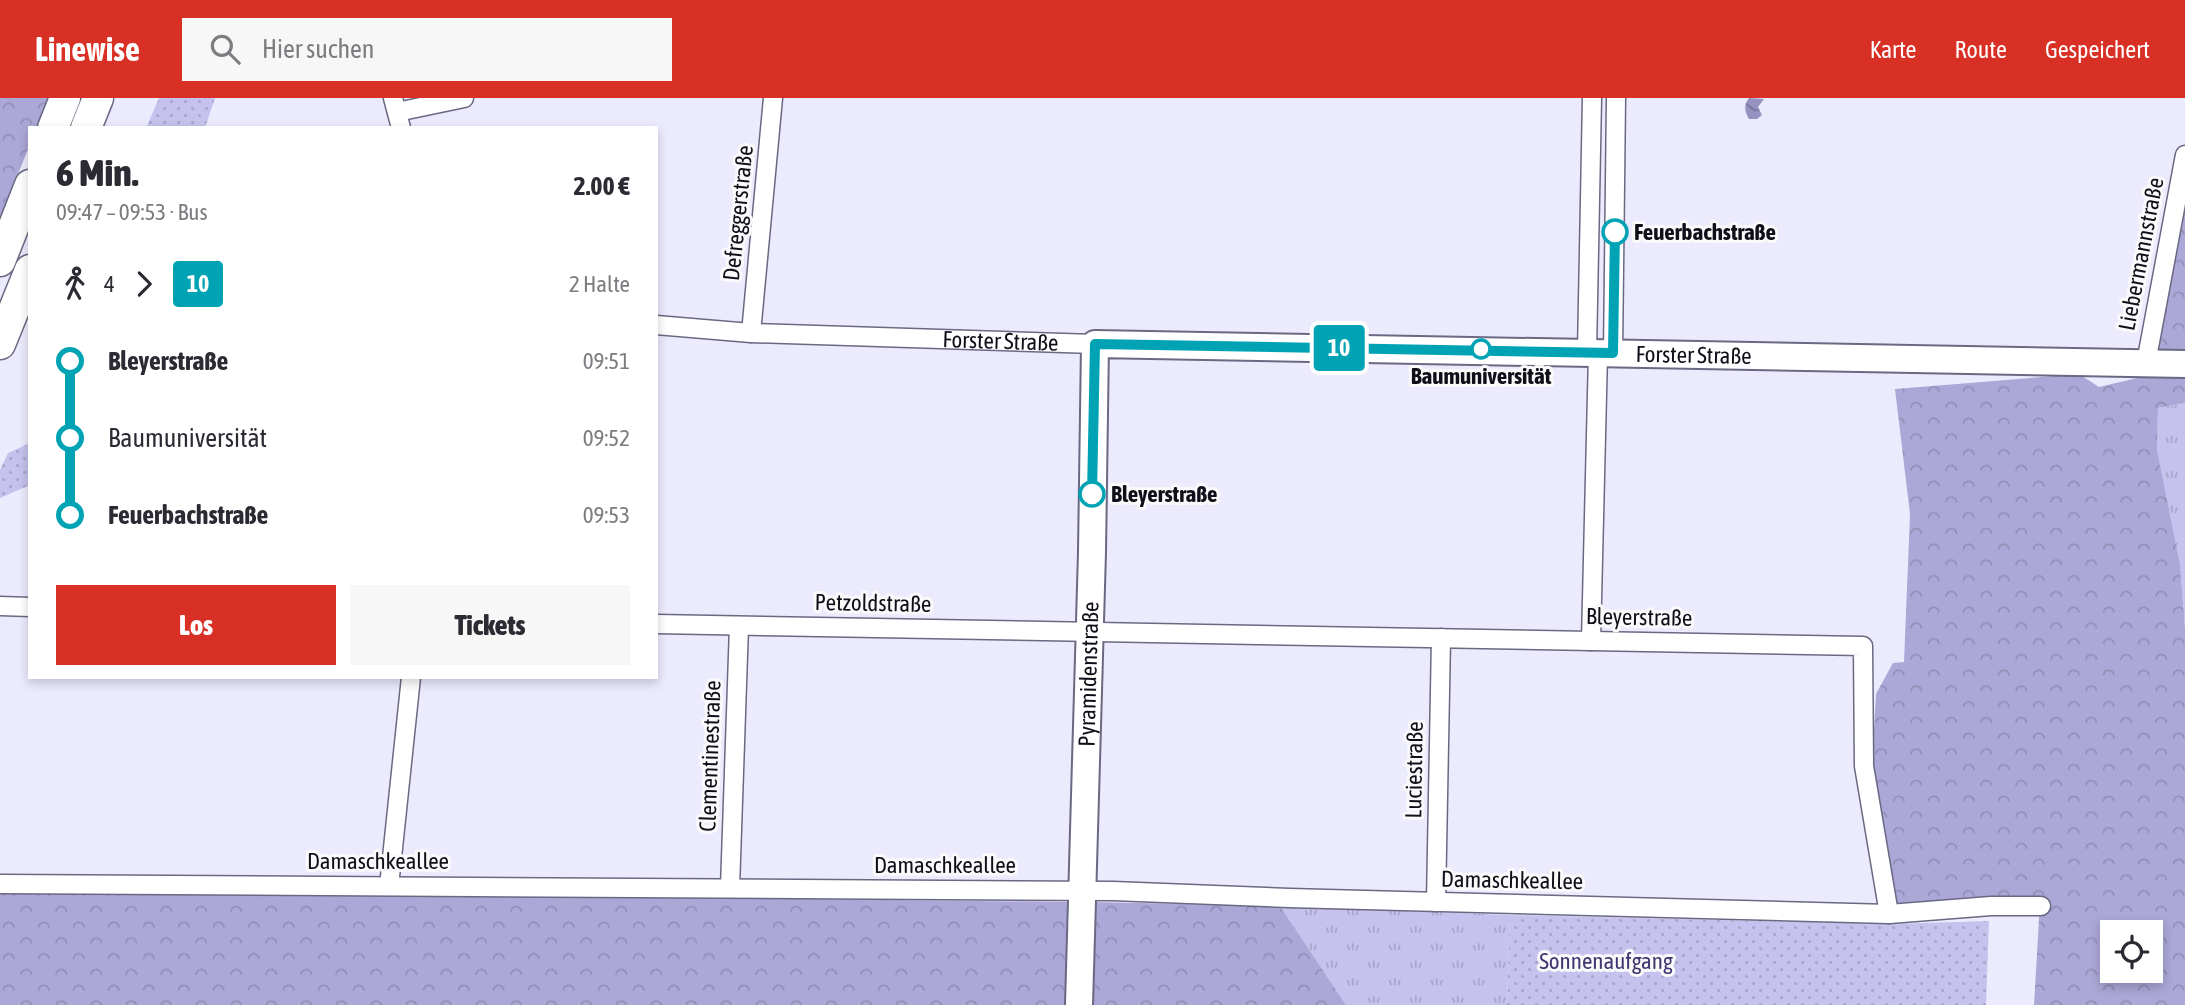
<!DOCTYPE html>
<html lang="de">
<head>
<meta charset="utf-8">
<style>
	:root { --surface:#fff; --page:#f7f7f7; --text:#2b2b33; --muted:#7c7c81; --accent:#d93025 }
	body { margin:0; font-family:"Asap Condensed",sans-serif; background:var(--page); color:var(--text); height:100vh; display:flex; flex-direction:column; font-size:26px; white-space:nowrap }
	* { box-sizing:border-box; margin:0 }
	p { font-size:23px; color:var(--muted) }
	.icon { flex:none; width:38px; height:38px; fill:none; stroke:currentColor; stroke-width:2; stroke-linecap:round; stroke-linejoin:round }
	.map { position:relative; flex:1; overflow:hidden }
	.side { position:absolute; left:28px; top:28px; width:630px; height:553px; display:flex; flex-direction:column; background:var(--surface); border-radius:0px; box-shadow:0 4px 10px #0003 }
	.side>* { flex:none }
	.badge { padding:0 14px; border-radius:5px; font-size:24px; line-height:46px }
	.tools { position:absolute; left:2100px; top:822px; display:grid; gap:14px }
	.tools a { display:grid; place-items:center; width:63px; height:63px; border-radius:0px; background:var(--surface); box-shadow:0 4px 10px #0003; font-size:35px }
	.map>.badge { position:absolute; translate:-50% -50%; box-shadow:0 0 0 4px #fff }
	.legs { display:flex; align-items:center; gap:10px; height:77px; padding:0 28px; font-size:23px }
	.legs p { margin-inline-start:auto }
	.headline { display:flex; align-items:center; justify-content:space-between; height:119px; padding:0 28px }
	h1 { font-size:38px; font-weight:800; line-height:52px }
	.button { display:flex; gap:14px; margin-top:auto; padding:14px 28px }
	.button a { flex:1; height:80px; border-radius:0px; background:var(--accent); color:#fff; font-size:28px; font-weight:800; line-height:80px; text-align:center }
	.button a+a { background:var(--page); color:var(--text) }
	ul { padding:0 28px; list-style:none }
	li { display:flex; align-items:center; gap:24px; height:77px; font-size:26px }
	li i { display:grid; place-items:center; width:10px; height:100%; margin:0 9px; background:currentColor }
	li i::after { content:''; width:18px; height:18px; margin:-9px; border:5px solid; border-radius:50%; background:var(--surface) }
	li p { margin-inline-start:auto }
	li:first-child i { background:linear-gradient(#0000 50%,currentColor 0) }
	li:last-child i { background:linear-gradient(currentColor 50%,#0000 0) }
	header { display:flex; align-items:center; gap:42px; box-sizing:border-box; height:98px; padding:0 35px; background:var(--accent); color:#fff }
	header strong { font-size:33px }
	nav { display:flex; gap:38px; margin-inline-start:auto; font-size:24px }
	.search { width:490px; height:63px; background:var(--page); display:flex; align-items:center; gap:18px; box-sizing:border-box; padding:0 24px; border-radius:0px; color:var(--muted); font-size:26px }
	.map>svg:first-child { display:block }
	.grass { fill:url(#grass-tufts) }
	.forest { fill:url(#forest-crowns); fill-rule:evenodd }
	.park { fill:url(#park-dots) }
	.water { fill:url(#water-waves) }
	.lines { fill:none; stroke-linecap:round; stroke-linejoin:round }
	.street-casing { stroke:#6a6883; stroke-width:21 }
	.secondary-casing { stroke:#6a6883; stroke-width:30 }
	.primary-casing { stroke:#6a6883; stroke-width:33 }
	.street { stroke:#fff; stroke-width:18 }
	.secondary { stroke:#fff; stroke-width:26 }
	.primary { stroke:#fff; stroke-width:30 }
	.line-1-casing { stroke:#fff; stroke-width:16 }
	.line-1 { stroke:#00a3b4; stroke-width:10 }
	.stop-1-dot { fill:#fff; stroke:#00a3b4; stroke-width:3.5 }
	.labels { text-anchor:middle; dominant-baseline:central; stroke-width:6; stroke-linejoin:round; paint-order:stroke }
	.street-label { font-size:23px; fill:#100e19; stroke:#fafafa }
	.stop-label { font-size:23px; font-weight:bold; fill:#100e19; stroke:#fafafa; text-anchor:start }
	.park-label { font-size:23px; fill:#403671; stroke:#fafafa }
</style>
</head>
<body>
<header>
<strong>Linewise</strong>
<div class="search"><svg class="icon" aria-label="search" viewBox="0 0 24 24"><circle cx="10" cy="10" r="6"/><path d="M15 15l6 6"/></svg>Hier suchen</div>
<nav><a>Karte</a><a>Route</a><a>Gespeichert</a></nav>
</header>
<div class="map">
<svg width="2185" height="907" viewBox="0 0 2185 907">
	<defs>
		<pattern id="grass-tufts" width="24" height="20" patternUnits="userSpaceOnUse" patternTransform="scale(1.75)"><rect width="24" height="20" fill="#c5c2ed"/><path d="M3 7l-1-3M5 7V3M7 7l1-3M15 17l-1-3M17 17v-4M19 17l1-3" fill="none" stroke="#a8a6cb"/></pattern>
		<pattern id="forest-crowns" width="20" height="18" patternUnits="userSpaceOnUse" patternTransform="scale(1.75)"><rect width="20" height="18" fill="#aba7d6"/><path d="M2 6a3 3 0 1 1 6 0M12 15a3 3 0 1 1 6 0" fill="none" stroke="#928fb7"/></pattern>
		<pattern id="park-dots" width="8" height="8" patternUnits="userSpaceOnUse" patternTransform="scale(1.75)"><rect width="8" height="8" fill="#c5c2ed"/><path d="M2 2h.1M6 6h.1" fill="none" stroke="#a8a6cb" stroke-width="1.8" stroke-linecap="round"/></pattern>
		<pattern id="water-waves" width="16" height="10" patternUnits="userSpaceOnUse" patternTransform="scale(1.75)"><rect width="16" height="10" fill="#9792c1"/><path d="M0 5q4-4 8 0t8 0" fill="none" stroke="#7a769c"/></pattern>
	</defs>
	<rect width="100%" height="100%" fill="#ecebfe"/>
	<path class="grass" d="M2185,305V530L2180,466L2157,351L2158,310Z
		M1280,808L1510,817L1507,907H1346Z"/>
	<path class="forest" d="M0,0H48L36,30H30V46L0,121Z
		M2185,91V256L2154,257Z
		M2079,276L2099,289L2137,280H2185V305L2158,310L2157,351L2180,466L2185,530V907H2034L2040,804L1894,808L1872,668L1876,596L1893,565L1904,564L1910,416L1895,291ZM2112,835H2151V873H2112Z
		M0,792L1072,804L1070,907H0Z
		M1091,804L1280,808L1346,907H1089Z"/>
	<path class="park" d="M159,0H215L205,30H146Z
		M30,345V387L0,400V372L8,355Z
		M1510,817L1890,826L1989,823L1986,907H1507Z"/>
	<path class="water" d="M1749,0L1764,1L1758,9L1762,17L1757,21H1749C1745,14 1743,7 1749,0Z"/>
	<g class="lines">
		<defs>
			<g id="street">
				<path d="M393,0L401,30"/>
				<path d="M397,14L464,0"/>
				<path id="s1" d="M656,227L751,235L1095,246"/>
				<path d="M751,235L773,0"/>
				<path d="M1587,254L1592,0"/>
				<path d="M1613,255L1616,0"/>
				<path d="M2146,265L2185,57"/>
				<path d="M0,508L30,509"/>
				<path d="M1591,543L1598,255"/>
				<path d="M0,786L1113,793L1289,800L1889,816L1864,668L1863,548L656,526"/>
				<path d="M389,788L411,579"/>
				<path d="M730,790L739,528"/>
				<path d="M1436,804L1441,540"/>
				<path d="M1889,816L1991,808H2041"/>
			</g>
			<g id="secondary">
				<path id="s2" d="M1079,907L1092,454L1095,246L2185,266"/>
			</g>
			<path id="primary" d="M53,30L65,0
				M86,30L98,0
				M0,163L30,87
				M0,246L30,172"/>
		</defs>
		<use href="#street" class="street-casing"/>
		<use href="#secondary" class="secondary-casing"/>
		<use href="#primary" class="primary-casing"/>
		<use href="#street" class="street"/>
		<use href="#secondary" class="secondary"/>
		<use href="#primary" class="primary"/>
	</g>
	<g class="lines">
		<defs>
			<path id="line-1" d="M1092,396L1095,246L1613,255L1615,134"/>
		</defs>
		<use href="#line-1" class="line-1-casing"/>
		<use href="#line-1" class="line-1"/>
	</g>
	<g class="stop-1-dot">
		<circle cx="1615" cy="134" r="12"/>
		<circle cx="1481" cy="251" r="9"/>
		<circle cx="1092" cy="396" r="12"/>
	</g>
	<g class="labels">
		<g class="street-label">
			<text transform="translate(738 115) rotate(-84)">Defreggerstraße</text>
			<text transform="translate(2141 156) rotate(-79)">Liebermannstraße</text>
			<text stroke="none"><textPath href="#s1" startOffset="345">Forster Straße</textPath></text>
			<text stroke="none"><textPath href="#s2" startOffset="1260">Forster Straße</textPath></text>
			<text transform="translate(873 505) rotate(1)">Petzoldstraße</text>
			<text transform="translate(1639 519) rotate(1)">Bleyerstraße</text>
			<text stroke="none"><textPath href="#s2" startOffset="331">Pyramidenstraße</textPath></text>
			<text transform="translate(710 658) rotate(-88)">Clementinestraße</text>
			<text transform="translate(1414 672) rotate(-89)">Luciestraße</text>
			<text x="378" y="763">Damaschkeallee</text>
			<text x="945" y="767">Damaschkeallee</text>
			<text transform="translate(1512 782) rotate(1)">Damaschkeallee</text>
		</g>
		<g class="stop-label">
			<text x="1634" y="134">Feuerbachstraße</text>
			<text x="1481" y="278" text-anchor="middle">Baumuniversität</text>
			<text x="1111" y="396">Bleyerstraße</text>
		</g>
		<g class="park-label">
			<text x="1606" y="863">Sonnenaufgang</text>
		</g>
	</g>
</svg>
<div class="tools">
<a><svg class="icon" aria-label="locate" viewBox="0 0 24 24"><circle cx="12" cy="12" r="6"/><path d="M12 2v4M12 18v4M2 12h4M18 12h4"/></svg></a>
</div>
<b class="badge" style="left:1339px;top:250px;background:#00a3b4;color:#fff">10</b>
<section class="side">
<div class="headline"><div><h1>6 Min.</h1><p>09:47 – 09:53 · Bus</p></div><b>2.00 €</b></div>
<div class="legs"><svg class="icon" aria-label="walk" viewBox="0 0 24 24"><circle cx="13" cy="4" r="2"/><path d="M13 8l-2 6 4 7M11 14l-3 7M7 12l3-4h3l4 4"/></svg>4<svg class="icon" aria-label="forward" viewBox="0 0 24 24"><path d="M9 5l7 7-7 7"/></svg><b class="badge" style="background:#00a3b4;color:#fff">10</b><p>2 Halte</p></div>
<ul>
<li><i style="color:#00a3b4"></i><b>Bleyerstraße</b><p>09:51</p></li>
<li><i style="color:#00a3b4"></i><span>Baumuniversität</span><p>09:52</p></li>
<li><i style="color:#00a3b4"></i><b>Feuerbachstraße</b><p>09:53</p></li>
</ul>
<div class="button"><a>Los</a><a>Tickets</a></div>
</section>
</div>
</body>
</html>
